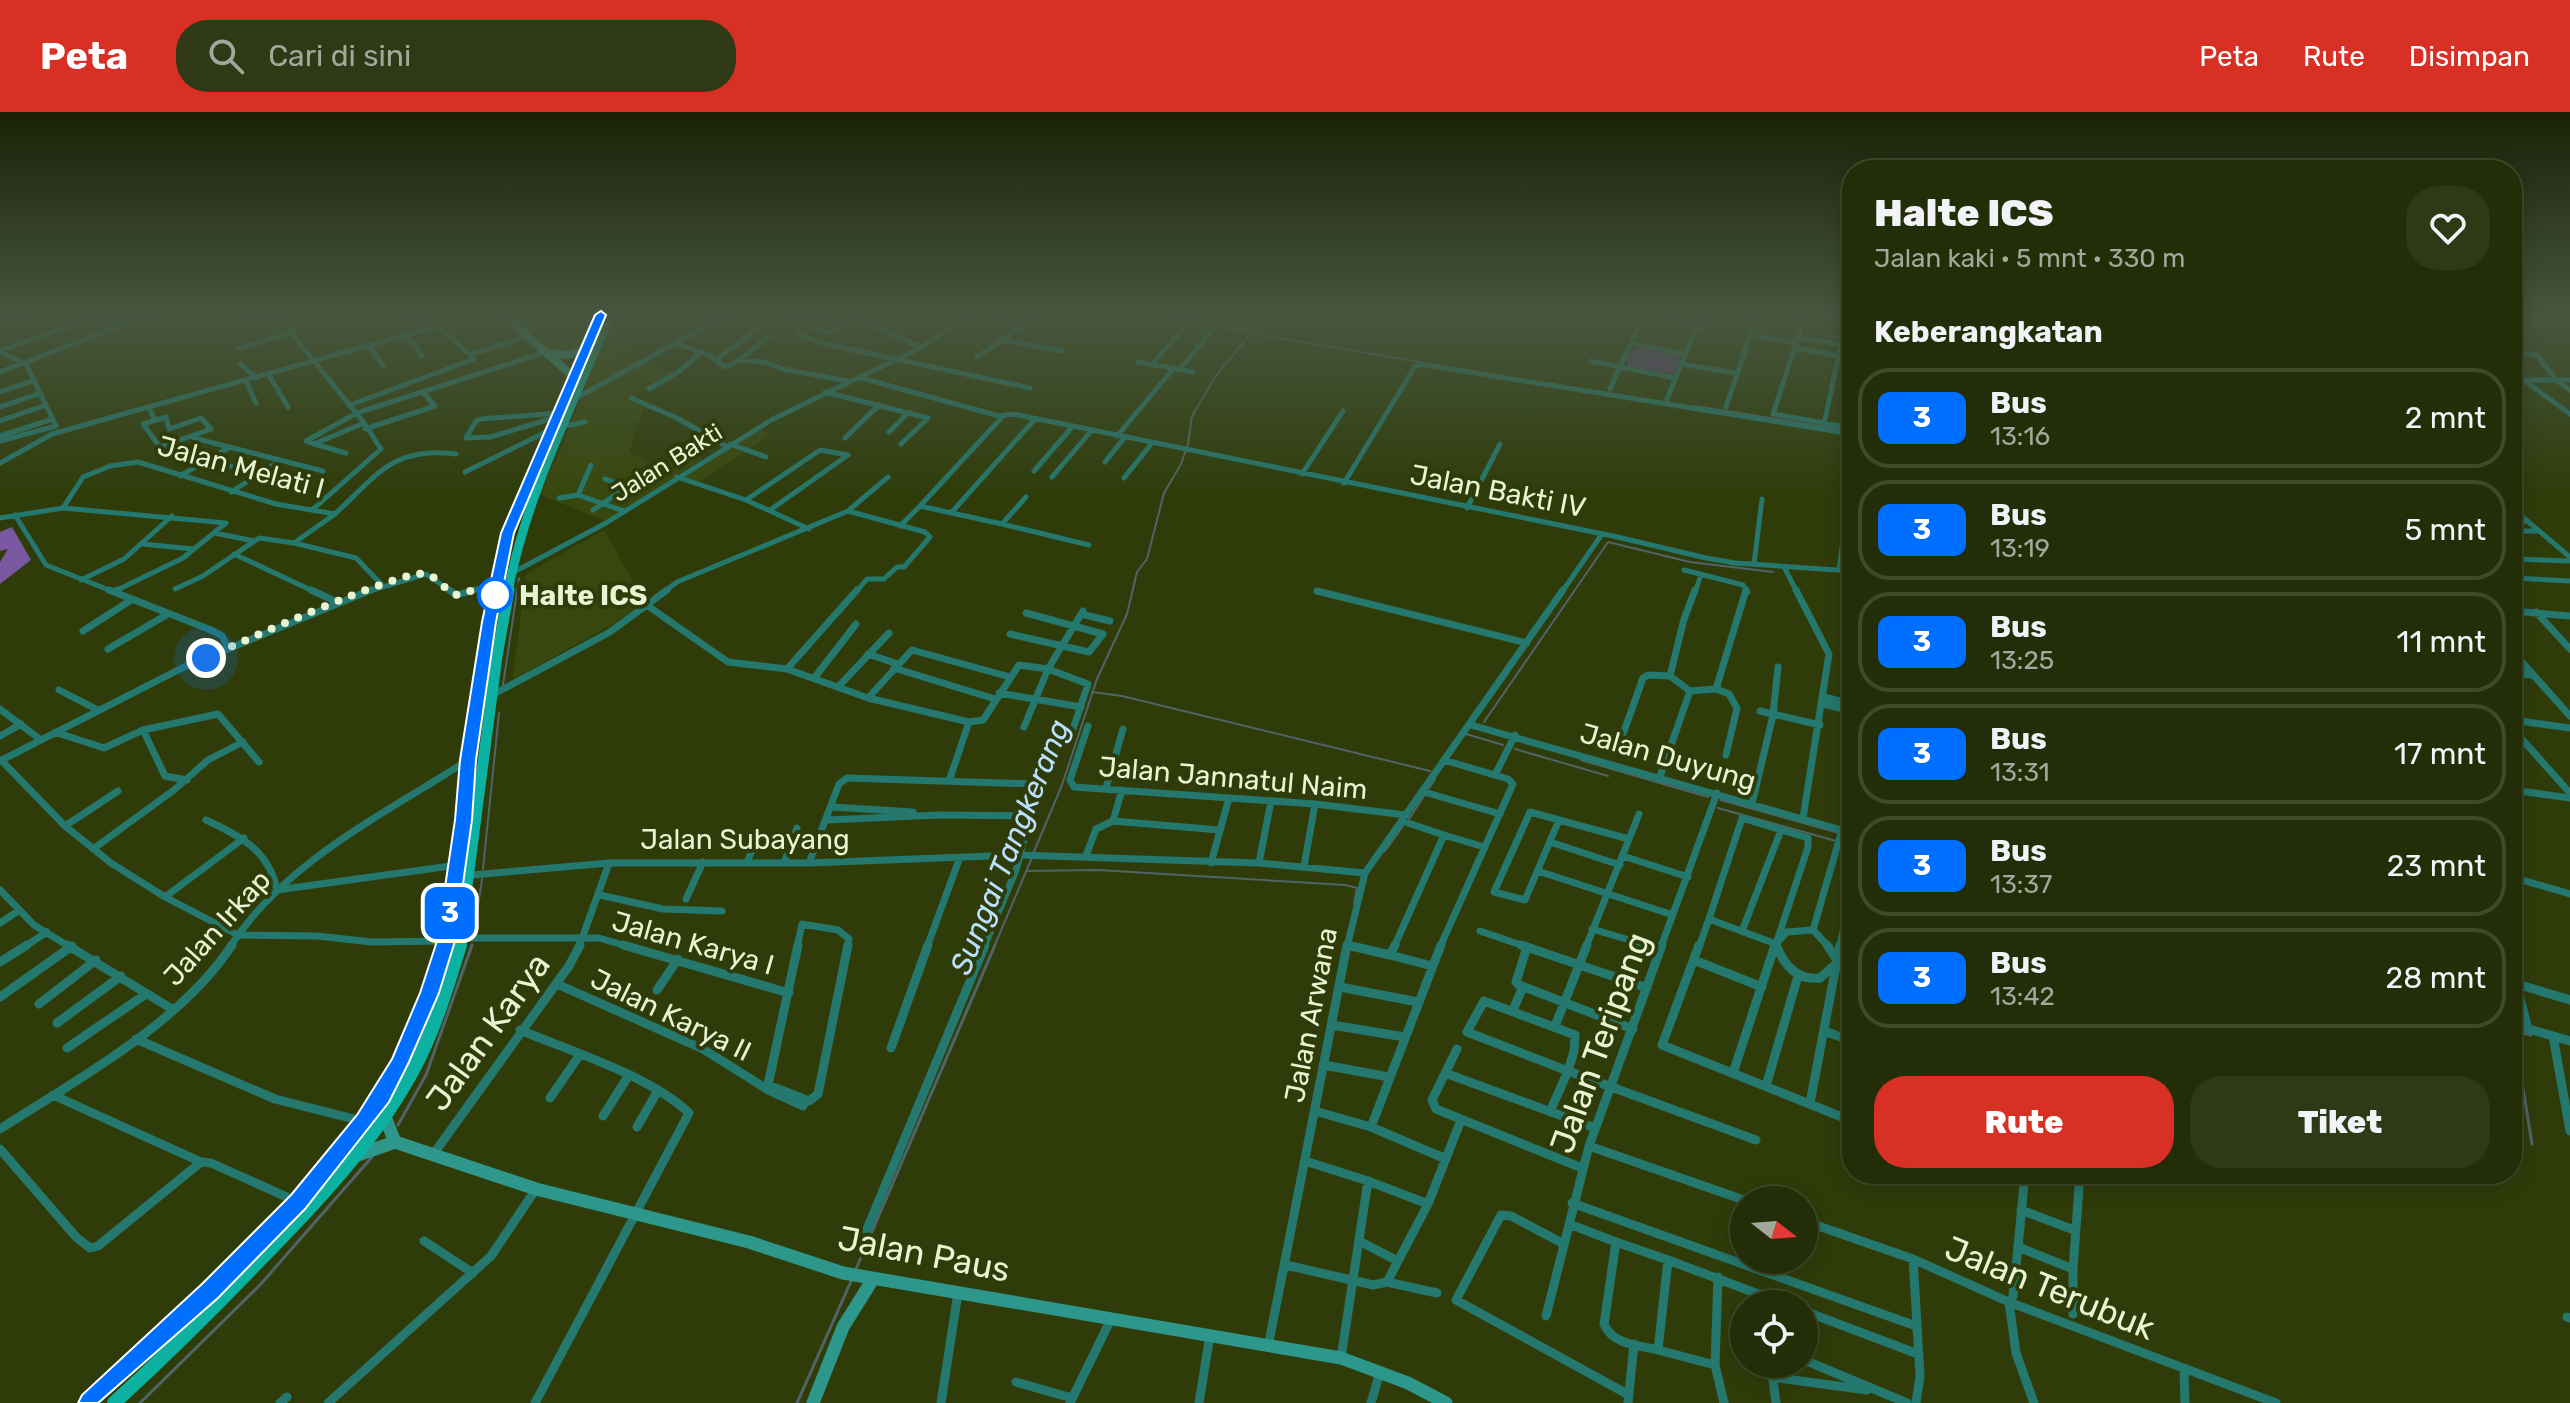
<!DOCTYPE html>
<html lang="id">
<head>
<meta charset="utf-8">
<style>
	:root { --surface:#232d08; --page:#2f3916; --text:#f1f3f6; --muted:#a3a89c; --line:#404929; --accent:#d93025 }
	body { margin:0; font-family:Rubik,sans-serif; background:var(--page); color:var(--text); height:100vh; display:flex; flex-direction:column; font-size:30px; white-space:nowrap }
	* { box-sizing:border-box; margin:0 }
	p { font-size:26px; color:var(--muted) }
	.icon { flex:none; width:44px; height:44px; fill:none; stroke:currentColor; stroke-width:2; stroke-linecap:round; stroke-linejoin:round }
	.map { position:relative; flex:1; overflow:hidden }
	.panel { position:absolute; left:1842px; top:48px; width:680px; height:1024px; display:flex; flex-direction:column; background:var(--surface); border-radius:32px; box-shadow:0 4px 20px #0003,0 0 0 2px var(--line) }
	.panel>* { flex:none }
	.badge { padding:0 16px; border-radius:12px; font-size:28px; line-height:52px }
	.needle { width:52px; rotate:107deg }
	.buttons { position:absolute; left:1730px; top:1074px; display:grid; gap:16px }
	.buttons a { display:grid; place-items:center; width:88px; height:88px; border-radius:50%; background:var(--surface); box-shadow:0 4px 20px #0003,0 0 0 2px var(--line); font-size:40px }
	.you { position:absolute; width:40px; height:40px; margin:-20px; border:6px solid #fff; border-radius:50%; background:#1a73e8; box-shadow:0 0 0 12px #1a73e833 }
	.map>.badge { position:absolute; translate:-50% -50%; box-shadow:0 0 0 4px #fff }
	h2 { padding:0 32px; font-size:30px; line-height:72px }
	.round { display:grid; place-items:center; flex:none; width:84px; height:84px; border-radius:32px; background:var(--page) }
	.summary { display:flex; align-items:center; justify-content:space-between; height:136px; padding:0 32px }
	h1 { font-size:38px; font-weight:800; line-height:60px }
	.action { display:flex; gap:16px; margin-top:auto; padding:16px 32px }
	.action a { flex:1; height:92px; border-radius:32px; background:var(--accent); color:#fff; font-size:32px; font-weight:800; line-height:92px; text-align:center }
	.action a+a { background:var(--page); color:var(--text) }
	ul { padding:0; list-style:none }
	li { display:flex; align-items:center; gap:24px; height:100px; margin:0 16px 12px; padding:0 16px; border:4px solid var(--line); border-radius:32px }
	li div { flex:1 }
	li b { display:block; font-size:30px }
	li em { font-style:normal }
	li .badge { min-width:88px; font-weight:700; text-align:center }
	header { display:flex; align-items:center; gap:48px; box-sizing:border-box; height:112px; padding:0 40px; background:var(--accent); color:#fff }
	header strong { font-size:38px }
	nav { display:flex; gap:44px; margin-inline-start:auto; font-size:28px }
	.search { width:560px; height:72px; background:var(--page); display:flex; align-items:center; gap:20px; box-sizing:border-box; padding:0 28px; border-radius:32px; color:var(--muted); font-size:30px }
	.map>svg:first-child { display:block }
	.built { fill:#38470d }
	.green { fill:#624087 }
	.forest { fill:#7958a1 }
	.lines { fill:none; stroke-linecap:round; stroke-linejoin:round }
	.stream-far1 { stroke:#506468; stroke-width:2 }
	.stream { stroke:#506468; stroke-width:3 }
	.street-far2 { stroke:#25786e; stroke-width:5 }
	.street-far1 { stroke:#25786e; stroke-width:7 }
	.street { stroke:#25786e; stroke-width:9 }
	.secondary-far1 { stroke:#2d978b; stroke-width:8 }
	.secondary { stroke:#2d978b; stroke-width:13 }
	.primary-far2 { stroke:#0db1a2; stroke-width:9 }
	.primary-far1 { stroke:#0db1a2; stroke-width:11 }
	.primary { stroke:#0db1a2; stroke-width:14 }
	.line { fill:#006eff; stroke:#fff; stroke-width:2 }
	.walk { stroke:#e8f4d2; stroke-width:8; stroke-dasharray:0 14.4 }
	.stop-dot { fill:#fff; stroke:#006eff; stroke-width:4 }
	.labels { text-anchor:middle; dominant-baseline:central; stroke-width:8; stroke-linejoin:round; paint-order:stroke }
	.far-street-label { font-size:24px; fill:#e8f4d2; stroke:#2f3c0a }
	.street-label { font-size:28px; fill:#e8f4d2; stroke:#2f3c0a }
	.stop-label { font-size:28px; font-weight:bold; fill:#e8f4d2; stroke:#2f3c0a; text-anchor:start }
	.water-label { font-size:30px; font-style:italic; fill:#badfff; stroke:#2f3c0a }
	.near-street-label { font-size:34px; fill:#e8f4d2; stroke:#2f3c0a }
</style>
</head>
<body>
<header>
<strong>Peta</strong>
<div class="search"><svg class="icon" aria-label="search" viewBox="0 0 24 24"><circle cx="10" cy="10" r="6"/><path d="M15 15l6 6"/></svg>Cari di sini</div>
<nav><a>Peta</a><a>Rute</a><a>Disimpan</a></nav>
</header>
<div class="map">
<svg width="2570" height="1291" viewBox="0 0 2570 1291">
	<rect width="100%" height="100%" fill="#2f3c0a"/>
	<path class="built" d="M514,203H595L582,236L576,242H550Z
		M613,203H701L617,244L637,255L648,250L674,261L630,287L644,293L629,340L649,350L636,359L646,364L686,339L704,346L606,409L538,382L561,338Z
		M757,318L772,322L695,372L683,364Z
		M604,418L645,489L613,512L513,567L526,462Z"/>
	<path class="green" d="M1636,234L1681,243L1674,262L1628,255L1627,245Z"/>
	<path class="forest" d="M12,415L31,448L0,472V450L8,437L0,439V420Z"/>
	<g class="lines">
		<path class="stream-far1" d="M1161,203L1249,220
			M1249,221L1420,250
			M1825,224L1852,228
			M1695,294L1852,319
			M2512,412L2525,411
			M503,573L519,466
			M1092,580L1122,584L1430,659
			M1484,610L1608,430L1690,450L1773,460
			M1466,622L1503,633
			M1515,637L1608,664
			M1581,648L1708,685
			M1429,676L1435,667
			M1721,688L1839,721
			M1718,696L1836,729
			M1409,707L1424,684
			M1845,723L1852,725
			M1842,731L1852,734
			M1385,739L1403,714
			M1033,742L1062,673L1097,567L1127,502L1137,460L1147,447L1164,381L1181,352L1188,332L1192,304L1215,265L1266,203
			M483,757L499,601
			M1026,759L1098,758L1345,773L1357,776L1354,792
			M474,821L482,767
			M471,835L472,832
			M994,835L1031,748"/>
		<path class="stream" d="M2512,919L2531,923
			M2512,930L2517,938L2532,1032
			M398,1013L426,963L472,833
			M856,1157L995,833
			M140,1291L260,1173L372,1045
			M797,1291L852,1167"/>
		<path class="street-far2" d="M108,203L127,210
			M238,203H263
			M277,203L364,311L381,337L312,398
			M403,203L438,214
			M811,203L814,216L827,221L861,203
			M988,203L1021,215
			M1671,203L1674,209L1704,215L1711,203
			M1805,203L1773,302L1852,316
			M858,207L922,235
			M793,208L804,203
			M92,210L110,217
			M812,212L830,203
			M0,214L20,203
			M797,222L826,232L1030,276
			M1750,223L1797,231
			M407,224L422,244
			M1799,226L1852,234
			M1002,228L1062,239
			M1631,231L1685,242
			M677,232L709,243L725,255L740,248L765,250L783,257L847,269
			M370,235L383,254
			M1796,236L1838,244
			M238,237L292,220
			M0,239L99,203
			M2512,239L2537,243L2556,268L2570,278
			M0,240L26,252L56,314L0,329
			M977,245L1039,203
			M716,248L761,214
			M740,248L768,225
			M1591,249L1675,266
			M1138,250L1193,260
			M240,252L257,266
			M1681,252L1735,261
			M1152,253L1187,212
			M1179,258L1213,217
			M0,260L148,203
			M269,263L288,295
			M858,265L999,304L1013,302L1073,314L1613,424L1706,446L1735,451L1852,459
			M2512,268H2570
			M246,269L256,291
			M2525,269L2570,302
			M649,277L681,258L699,242
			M1610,277L1641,209
			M0,280L35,268
			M825,280L928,306L901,332
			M576,286L727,203
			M631,286L677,306L726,334
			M1667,287L1696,216
			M350,293L474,247L472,245
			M0,295L41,281
			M1726,295L1757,203
			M149,296L155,308
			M166,305L169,317L201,306L211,317L160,335L143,312Z
			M557,305L490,325L466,326L476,309L481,307L559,301
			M0,309L46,293
			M364,311L314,332L306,329L357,301L546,240
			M1824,312L1841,232
			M564,314L585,310
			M365,317L435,294L423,280
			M889,320L909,300
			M0,324L53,307
			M1117,324L1173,257
			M194,326L323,359
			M845,326L879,293
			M314,332L346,341
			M730,332L766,345
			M171,338L305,374
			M1105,350L1125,325
			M0,351L52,322L438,214L470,243L527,224
			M591,353L578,383L624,399
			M1034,359L1073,314
			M465,360L552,317
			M1302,362L1343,299
			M180,364L230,335
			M677,365L746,388L809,417
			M1052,365L1092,318
			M1124,366L1152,331
			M605,367L628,375
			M1344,371L1414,256L1420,252L1852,322
			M231,380L279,349
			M559,386L578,383
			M746,388L820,338L848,343L770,398
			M920,394L1003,304
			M1467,396L1500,332
			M2512,396L2570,445
			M593,398L639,367
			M848,399L925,420L930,425L904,455H897L884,467H867L856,480
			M951,401L1035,307
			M335,402C377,363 393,334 456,342
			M15,403L46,453L114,480
			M0,406L63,396
			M1002,412L1089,433
			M900,414L920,394L1002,412L1026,385
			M2512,419H2539
			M215,421L254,429
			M142,432L194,437
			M234,442L315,480
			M2512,447L2570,449
			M1754,452L1762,387
			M1784,455L1797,480
			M1684,458L1743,473L1748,480
			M1839,458L1852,362
			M512,461L606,411L773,307L922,235L968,203
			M2512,466L2570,469
			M81,468L124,447L172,404
			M175,477L203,464L259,426L294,431
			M1317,479L1320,480
			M113,480L183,446L226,411L63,396L83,365L110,354L138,350L276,392L335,402L294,431L356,446L382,473
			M366,480L426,462L452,480
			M468,480L497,471
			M664,480L677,470L848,399L888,365
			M1562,480L1602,422
			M1695,480L1701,463"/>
		<path class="street-far1" d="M109,478L211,518L222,524L228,536
			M311,478L337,490
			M449,478L457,483L474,478
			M1796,478L1829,542L1803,706
			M1317,479L1527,531
			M113,480L118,478
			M2512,488L2518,499
			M648,494L728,550L787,557L868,586L969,610L983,608L1019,553L1048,557L1088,572L1073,617
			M2512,499L2570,504
			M2536,500L2570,537
			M1081,502L1110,509
			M83,519L131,488
			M1010,522L1089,540L1103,522L1026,501
			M108,537L168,502
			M2512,539L2570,604
			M868,542L898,552
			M894,556L995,587
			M787,557L857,478
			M2512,562L2533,563
			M815,565L856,512
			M839,574L889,521
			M1716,577L1729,582L1737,596L1726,643
			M59,578L98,598
			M1690,579L1670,564L1684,507L1695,478
			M999,581L1081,595
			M492,583L610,520L667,478
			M1824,585L1852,592
			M868,586L912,538L1010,565
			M1823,592L1852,599
			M0,597L41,628
			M1760,599L1820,613
			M2512,608L2570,616
			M1471,613L1852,721
			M1088,614L1070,668L1074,675L1315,692L1406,703
			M1024,615L1048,557L1083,499
			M2512,616L2570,681
			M143,618L165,664L187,668
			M55,620L104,636L143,618L218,602L259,650
			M1623,622L1643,566L1648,563L1670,564
			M0,624L21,612
			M1,648L65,714L111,751L165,785L238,823L317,824L372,830L446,829
			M0,649L184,555L371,478
			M1495,663L1515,623
			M1660,665L1690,579L1716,577L1746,478
			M949,669L969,610
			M1106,676L1123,617
			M2512,678L2570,686
			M1424,680L1500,702
			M1752,692L1773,603L1778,555
			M832,695L913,700
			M1742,706L1808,726V735L1776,832L1709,807Z
			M206,708C240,724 269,738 277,778L458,753
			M827,708L939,703L1030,704
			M1559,708L1525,788L1494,780L1530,700L1629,727
			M1113,709L1219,718
			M1402,709L1444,723
			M65,714L118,679
			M1550,730L1620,753
			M93,737L174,678L208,648L243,630
			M1086,744L1096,717L1113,709L1122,678
			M1623,744L1688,765
			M747,750L758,724
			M784,751L797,716
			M809,751L839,672L847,666L1036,672L1043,675L1030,704L1016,758L984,835
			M1211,751L1229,686
			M1259,751L1271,689
			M1304,754L1315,692
			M1538,759L1673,803
			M472,763L609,751H809L1018,743L1259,751L1365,761
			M2512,765L2570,782
			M0,778L34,813L70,835
			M600,783L663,797L722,799
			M165,785L244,726
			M686,787L703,750
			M0,811L18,799
			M1592,817L1653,835
			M1480,819L1527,835
			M1742,819L1781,718
			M462,826H599L630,835
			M1347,833L1355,835
			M24,835L47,820
			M230,835C285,749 385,702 468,648
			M579,835L609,751
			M797,835L802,812L838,818L849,827L847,835
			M927,835L960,745
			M1347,835L1365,761L1563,478
			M1394,835L1444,723L1484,735
			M1440,835L1513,672L1508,667L1444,648
			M1586,835L1639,702
			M1661,835L1717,681
			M1699,835L1709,807
			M1775,835L1776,832
			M1777,835L1776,832L1787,820L1813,818
			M1829,835L1813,818L1842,718
			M1840,835L1852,773"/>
		<path class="street" d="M67,833L172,897
			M623,833L789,881
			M798,833L768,973L809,989L818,982L848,833
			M1347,833L1390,843
			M1395,833L1390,843L1432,854
			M1521,833L1647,876
			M1646,833L1660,837
			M1699,833L1662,933L1852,1009
			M1776,833C1784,853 1797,869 1820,866L1836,852
			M1827,833L1837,848
			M1527,835L1516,870L1519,873L1633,917
			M1694,848L1762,875
			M0,850L27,833
			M1837,850L1852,855
			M2512,855L2528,917
			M557,872L703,937L770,979L803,994
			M2517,872L2570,888
			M1340,875L1418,890
			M657,878L678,847
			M0,885L72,834
			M1484,889L1575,923L1574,939L1568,959L1467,920Z
			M39,892L96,848
			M1513,898L1523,875
			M57,911L121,864
			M2512,912L2570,929
			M1332,913L1405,925
			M1555,914L1587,833
			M520,918C570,939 651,964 689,1001L535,1291
			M1824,919L1852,929
			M2553,924L2570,1019
			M136,927L275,987L362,1009
			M67,936L146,882
			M891,936L928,833
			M1457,937L1432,988L1436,997L1582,1056
			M1324,953L1389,965
			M1568,959L1756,1028
			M1445,961L1595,1016
			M1733,961L1775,833
			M1766,974L1798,864
			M53,983L201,1050
			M550,986L579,944
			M1810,991L1840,833
			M1552,995L1568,959
			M1315,999L1371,1015L1446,1047
			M603,1004L627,966
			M637,1015L657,980
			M1371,1015L1441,833
			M0,1017C78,967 180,912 232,833
			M1589,1034L1744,1088
			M0,1037L76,1125L90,1136L98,1134L201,1050L211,1051L298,1090
			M432,1044L569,854L580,833
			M1305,1049L1368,1069
			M1572,1091L1916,1214
			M2021,1098L2074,1118
			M1804,1109L1913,1147L2009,1190L2276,1291
			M1569,1112L1616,1130L1604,1212C1613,1233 1638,1233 1658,1238L1668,1148L1785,1192
			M424,1129L473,1161
			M1359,1129L1398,1149
			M1616,1130L1668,1148
			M1564,1132L1511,1104L1501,1103L1456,1188L1629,1283
			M860,1134L985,833
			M2018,1135L2025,1062
			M1913,1147L1920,1264L1916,1291
			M1286,1153L1373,1173L1387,1170L1428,1092L1461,1008
			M2073,1157L2080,1062
			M1718,1165L1715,1253L1724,1291
			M1387,1170L1437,1181
			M2013,1184L2018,1135L2073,1157V1202
			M2009,1190L2016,1241L2034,1291
			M1804,1199L1918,1242
			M1546,1204L1589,1034L1662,833
			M2567,1205L2570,1206
			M1268,1235L1347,833
			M1658,1238L1715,1253
			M1341,1246L1368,1069L1428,1092
			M1804,1248L1907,1291
			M1771,1252L1776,1291
			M2184,1258L2185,1291
			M1771,1265L1867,1278
			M1016,1270L1072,1286
			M280,1291L287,1285
			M328,1291L491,1144L536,1077
			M941,1291L958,1181
			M1070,1291L1111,1207
			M1199,1291L1210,1223
			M1371,1291L1380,1260
			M1628,1291L1634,1232"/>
		<path class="secondary-far1" d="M510,203L527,224L575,266
			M549,241L568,243L586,238"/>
		<path class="secondary" d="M385,1005L395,1030
			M355,1044L395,1030L536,1077L749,1130L843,1161L1341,1246L1408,1271L1446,1291
			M813,1291L843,1215L873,1167"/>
		<path class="primary-far2" d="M495,480L508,421L601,203
			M508,480C526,383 573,293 610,203"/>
		<path class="primary-far1" d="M444,835L464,708L468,648L496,478
			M459,835L497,544L509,478"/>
		<path class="primary" d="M90,1291C173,1214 258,1138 330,1051C348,1029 367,1008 382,984C410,937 429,885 445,833
			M114,1291C162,1247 208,1202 253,1155C312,1095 373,1032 413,958C434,919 447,875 460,833"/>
	</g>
	<linearGradient id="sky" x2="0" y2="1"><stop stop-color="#1a2106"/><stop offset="0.53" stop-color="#47563e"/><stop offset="1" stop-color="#47563e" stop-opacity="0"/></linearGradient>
	<rect width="2570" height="383" fill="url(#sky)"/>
	<path class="line" d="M601,199L606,203L514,421L496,510L476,648L472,708L455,829L439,881L409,950L389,990L305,1097L218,1186L98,1291H78L82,1283L203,1171L291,1083L357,1003L392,947L420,881L437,829L455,708L460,648L482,510L501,421L595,203Z"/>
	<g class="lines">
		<path class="walk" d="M206,546C237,532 404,456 426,462C438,465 445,479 457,483L497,471L495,483"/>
	</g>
	<circle class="stop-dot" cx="495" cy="483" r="16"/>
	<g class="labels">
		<g class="far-street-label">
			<text transform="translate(667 351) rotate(-32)">Jalan Bakti</text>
		</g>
		<g class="street-label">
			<text transform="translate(241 355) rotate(15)">Jalan Melati I</text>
			<text transform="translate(1498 379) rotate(11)">Jalan Bakti IV</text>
			<text transform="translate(1668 645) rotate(16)">Jalan Duyung</text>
			<text transform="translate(1233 666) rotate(5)">Jalan Jannatul Naim</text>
			<text x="745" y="727">Jalan Subayang</text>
			<text transform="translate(217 816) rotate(-48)">Jalan Irkap</text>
			<text transform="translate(693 831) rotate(16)">Jalan Karya I</text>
			<text transform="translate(671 903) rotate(26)">Jalan Karya II</text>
			<text transform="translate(1311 903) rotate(-79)">Jalan Arwana</text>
		</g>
		<g class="stop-label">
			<text x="519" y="483">Halte ICS</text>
		</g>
		<g class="water-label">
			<text transform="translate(1010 735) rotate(-68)">Sungai Tangkerang</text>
		</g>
		<g class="near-street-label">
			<text transform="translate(488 920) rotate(-54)">Jalan Karya</text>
			<text transform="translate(1600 931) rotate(-70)">Jalan Teripang</text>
			<text transform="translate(924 1142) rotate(11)">Jalan Paus</text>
			<text transform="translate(2050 1176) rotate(22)">Jalan Terubuk</text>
		</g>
	</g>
</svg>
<div class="buttons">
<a><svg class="needle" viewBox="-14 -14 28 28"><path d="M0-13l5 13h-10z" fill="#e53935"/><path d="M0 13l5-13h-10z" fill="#a3a89c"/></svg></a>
<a><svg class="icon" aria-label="locate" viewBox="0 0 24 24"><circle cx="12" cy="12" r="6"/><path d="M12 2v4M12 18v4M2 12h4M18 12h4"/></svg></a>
</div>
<div class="you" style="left:206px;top:546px"></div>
<b class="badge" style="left:450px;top:801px;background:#006eff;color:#fff">3</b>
<section class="panel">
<div class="summary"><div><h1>Halte ICS</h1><p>Jalan kaki · 5 mnt · 330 m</p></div><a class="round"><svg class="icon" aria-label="heart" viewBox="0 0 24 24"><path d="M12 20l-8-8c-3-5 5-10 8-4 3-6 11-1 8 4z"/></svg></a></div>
<h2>Keberangkatan</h2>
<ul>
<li><span class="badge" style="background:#006eff;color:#fff">3</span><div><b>Bus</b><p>13:16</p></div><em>2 mnt</em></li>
<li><span class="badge" style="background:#006eff;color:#fff">3</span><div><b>Bus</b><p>13:19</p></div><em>5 mnt</em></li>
<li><span class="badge" style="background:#006eff;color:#fff">3</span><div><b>Bus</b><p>13:25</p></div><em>11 mnt</em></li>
<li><span class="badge" style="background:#006eff;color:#fff">3</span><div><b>Bus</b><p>13:31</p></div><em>17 mnt</em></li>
<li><span class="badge" style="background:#006eff;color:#fff">3</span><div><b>Bus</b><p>13:37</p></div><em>23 mnt</em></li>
<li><span class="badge" style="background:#006eff;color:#fff">3</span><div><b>Bus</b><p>13:42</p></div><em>28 mnt</em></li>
</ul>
<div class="action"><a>Rute</a><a>Tiket</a></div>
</section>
</div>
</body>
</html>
